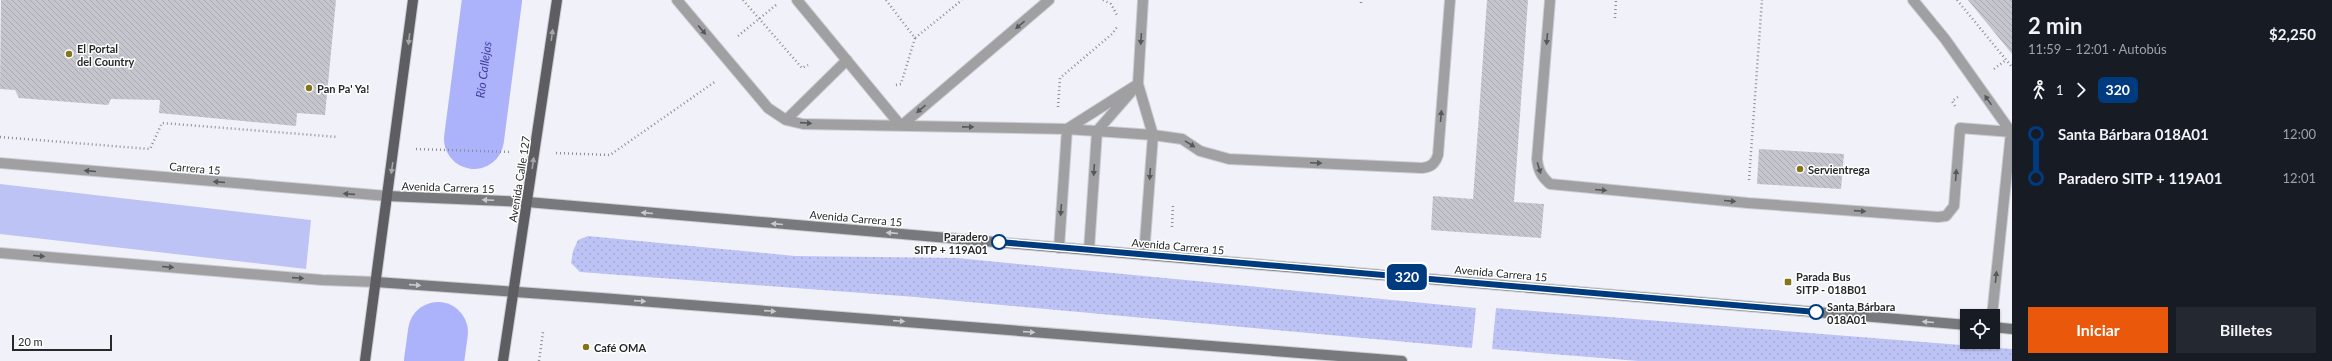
<!DOCTYPE html>
<html lang="es">
<head>
<meta charset="utf-8">
<style>
	:root { --surface:#171b24; --page:#242831; --text:#f1f3f6; --muted:#9ea1a6; --accent:#ea580c }
	body { margin:0; font-family:Lato,sans-serif; background:var(--page); color:var(--text); height:100vh; display:flex; flex-direction:column; font-size:15px; white-space:nowrap }
	* { box-sizing:border-box; margin:0 }
	p { font-size:13px; color:var(--muted) }
	.icon { flex:none; width:22px; height:22px; fill:none; stroke:currentColor; stroke-width:2; stroke-linecap:round; stroke-linejoin:round }
	.map { position:relative; flex:1; overflow:hidden }
	.details { display:flex; flex-direction:column; background:var(--surface); width:320px }
	.details>* { flex:none }
	.badge { padding:0 8px; border-radius:6px; font-size:14px; line-height:26px }
	.controls { position:absolute; left:1960px; top:309px; display:grid; gap:8px }
	.controls a { display:grid; place-items:center; width:40px; height:40px; border-radius:0px; background:var(--surface); box-shadow:0 1px 3px #0004; font-size:20px }
	.scale { position:absolute; left:12px; bottom:10px; width:100px; box-sizing:border-box; padding-left:4px; border:2px solid #27282a; border-top:0; font-size:11px; line-height:14px; white-space:nowrap; color:#27282a; -webkit-text-stroke:3px #fff; paint-order:stroke }
	.map>.badge { position:absolute; translate:-50% -50%; box-shadow:0 0 0 2px #fff }
	.legs { display:flex; align-items:center; gap:6px; height:44px; padding:0 16px; font-size:13px }
	.legs p { margin-inline-start:auto }
	.headline { display:flex; align-items:center; justify-content:space-between; height:68px; padding:0 16px }
	h1 { font-size:22px; font-weight:700; line-height:30px }
	.action { display:flex; gap:8px; margin-top:auto; padding:8px 16px }
	.action a { flex:1; height:46px; border-radius:0px; background:var(--accent); color:#fff; font-size:16px; font-weight:700; line-height:46px; text-align:center }
	.action a+a { background:var(--page); color:var(--text) }
	ul { padding:0 16px; list-style:none }
	li { display:flex; align-items:center; gap:14px; height:44px; font-size:15px }
	li i { display:grid; place-items:center; width:6px; height:100%; margin:0 5px; background:currentColor }
	li i::after { content:''; width:10px; height:10px; margin:-5px; border:3px solid; border-radius:50%; background:var(--surface) }
	li p { margin-inline-start:auto }
	li:first-child i { background:linear-gradient(#0000 50%,currentColor 0) }
	li:last-child i { background:linear-gradient(currentColor 50%,#0000 0) }
	main { display:flex; flex:1; min-height:0 }
	.map>svg:first-child { display:block }
	.grass { fill:#bec3f6 }
	.garden { fill:url(#garden-dots) }
	.lines { fill:none; stroke-linecap:round; stroke-linejoin:round }
	.river { stroke:#adb3fa; stroke-width:60 }
	.building { fill:url(#building-back-hatch) }
	.lane-casing { stroke:#cdced4; stroke-width:12 }
	.street-casing { stroke:#cdced4; stroke-width:12 }
	.secondary-casing { stroke:#cdced4; stroke-width:12 }
	.primary-casing { stroke:#cdced4; stroke-width:12 }
	.path { stroke:#8d8e93; stroke-width:2.5; stroke-dasharray:1 3; stroke-linecap:butt }
	.lane { stroke:#a0a0a3; stroke-width:10 }
	.street { stroke:#a0a0a3; stroke-width:10 }
	.secondary { stroke:#78797d; stroke-width:10 }
	.primary { stroke:#5d5d62; stroke-width:10 }
	.oneway { fill:#57585a }
	.oneway2 { fill:#a6a6a9 }
	.oneway3 { fill:#c9c9cb }
	.line-1-casing { stroke:#fff; stroke-width:9 }
	.line-1 { stroke:#003b80; stroke-width:6 }
	.poi-dot { fill:#837518; stroke:#fff; stroke-width:1.5 }
	.stop-1-dot { fill:#fff; stroke:#003b80; stroke-width:2 }
	.labels { text-anchor:middle; dominant-baseline:central; stroke-width:3; stroke-linejoin:round; paint-order:stroke }
	.poi-label { font-size:11px; font-weight:bold; fill:#27282a; stroke:#fff; text-anchor:start }
	.street-label { font-size:11px; fill:#27282a; stroke:#fff }
	.stop-label { font-size:11px; font-weight:bold; fill:#27282a; stroke:#fff; text-anchor:end }
	.water-label { font-size:12px; font-style:italic; fill:#423b9f; stroke:#fff }
</style>
</head>
<body>
<main>
<div class="map">
<svg width="2012" height="361" viewBox="0 0 2012 361">
	<defs>
		<pattern id="garden-dots" width="8" height="8" patternUnits="userSpaceOnUse"><rect width="8" height="8" fill="#bec3f6"/><path d="M2 2h.1M6 6h.1" fill="none" stroke="#a3a8d3" stroke-width="1.8" stroke-linecap="round"/></pattern>
		<pattern id="building-back-hatch" width="6" height="6" patternUnits="userSpaceOnUse"><rect width="6" height="6" fill="#c5c6cd"/><path d="M-1 5l2 2M0 0l6 6M5-1l2 2" fill="none" stroke="#a9aab0"/></pattern>
	</defs>
	<rect width="100%" height="100%" fill="#f1f2f9"/>
	<path class="grass" d="M0,184L311,220L306,269L0,234Z"/>
	<path class="garden" d="M588,236L795,256L957,258L1476,308L1472,348L915,297L580,272L571,263L573,251L578,240Z
		M1496,308L2012,349V361H1638L1492,349Z"/>
	<g class="lines">
		<g class="river">
			<path id="s1" d="M474,139L492,0"/>
			<path d="M434,361L438,332"/>
		</g>
	</g>
	<path class="building" d="M1,0H336L325,115L297,113L296,126L159,113L160,100L111,99L108,105L19,98L15,90L0,89Z
		M1487,0H1528L1514,202L1544,204L1541,238L1431,230L1433,196L1473,199Z
		M1968,0H2012V54Z
		M1759,149L1844,154L1841,189L1757,184Z"/>
	<g class="lines">
		<defs>
			<path id="lane" d="M677,0L768,108L786,120L803,124L1067,129L1153,135L1182,139L1200,151L1229,159L1422,168C1431,167 1435,164 1438,155L1450,0
				M797,0L901,126
				M1550,0L1537,159C1538,171 1542,177 1550,184L1748,203L1938,217L1946,216L1954,206L1960,128L2012,132
				M1913,0L1945,39L2011,132L1992,316
				M1138,84L1153,135L1144,255
				M786,120L847,60
				M901,126L1049,0
				M1067,129L1138,84L1143,0
				M1059,248L1067,129
				M1089,250L1097,131L1138,84"/>
			<path id="street" d="M0,163L387,196
				M0,253L322,280L376,282"/>
			<path id="secondary" d="M387,196L527,202L1967,325
				M376,282L601,298L1402,361
				M1993,327L2012,329"/>
			<path id="primary" d="M365,361L413,0
				M503,361L557,0"/>
		</defs>
		<use href="#lane" class="lane-casing"/>
		<use href="#street" class="street-casing"/>
		<use href="#secondary" class="secondary-casing"/>
		<use href="#primary" class="primary-casing"/>
		<path class="path" d="M743,0L802,68L808,65
			M886,0L915,38L962,0
			M1103,0L1111,4L1118,17
			M1957,0L2012,67
			M1361,3V0
			M1615,18L1616,0
			M738,36L776,5
			M1994,69L2006,60
			M896,85L901,84L915,38
			M1955,106L1952,101L1958,97
			M1058,107L1060,78L1112,34L1117,27
			M0,137L150,149L162,123L338,137
			M416,149L511,152
			M556,153L610,155L716,81
			M1749,180L1762,0
			M1172,227L1173,204
			M539,361L543,332"/>
		<use href="#lane" class="lane"/>
		<use href="#street" class="street"/>
		<use href="#secondary" class="secondary"/>
		<use href="#primary" class="primary"/>
	</g>
	<defs><path id="oneway-solid" d="M-6-.8H1V-3.2L6.5 0L1 3.2V.8H-6Z"/></defs>
	<g class="oneway">
		<use href="#oneway-solid" transform="translate(1020 25) rotate(140)"/>
		<use href="#oneway-solid" transform="translate(702 30) rotate(49)"/>
		<use href="#oneway-solid" transform="translate(1141 39) rotate(94)"/>
		<use href="#oneway-solid" transform="translate(1547 39) rotate(95)"/>
		<use href="#oneway-solid" transform="translate(1988 100) rotate(-125)"/>
		<use href="#oneway-solid" transform="translate(921 109) rotate(140)"/>
		<use href="#oneway-solid" transform="translate(1441 116) rotate(-85)"/>
		<use href="#oneway-solid" transform="translate(806 123) rotate(4)"/>
		<use href="#oneway-solid" transform="translate(968 127) rotate(1)"/>
		<use href="#oneway-solid" transform="translate(1190 144) rotate(32)"/>
		<use href="#oneway-solid" transform="translate(1316 163) rotate(3)"/>
		<use href="#oneway-solid" transform="translate(1539 168) rotate(73)"/>
		<use href="#oneway-solid" transform="translate(1094 170) rotate(94)"/>
		<use href="#oneway-solid" transform="translate(90 171) rotate(-175)"/>
		<use href="#oneway-solid" transform="translate(1150 174) rotate(94)"/>
		<use href="#oneway-solid" transform="translate(1956 175) rotate(-86)"/>
		<use href="#oneway-solid" transform="translate(219 182) rotate(-175)"/>
		<use href="#oneway-solid" transform="translate(1601 190) rotate(5)"/>
		<use href="#oneway-solid" transform="translate(349 194) rotate(-176)"/>
		<use href="#oneway-solid" transform="translate(1730 201) rotate(5)"/>
		<use href="#oneway-solid" transform="translate(1061 210) rotate(94)"/>
		<use href="#oneway-solid" transform="translate(1860 211) rotate(4)"/>
		<use href="#oneway-solid" transform="translate(39 256) rotate(5)"/>
		<use href="#oneway-solid" transform="translate(168 267) rotate(5)"/>
		<use href="#oneway-solid" transform="translate(1996 277) rotate(-84)"/>
		<use href="#oneway-solid" transform="translate(298 278) rotate(4)"/>
	</g>
	<g class="oneway2">
		<use href="#oneway-solid" transform="translate(552 35) rotate(-82)"/>
		<use href="#oneway-solid" transform="translate(409 39) rotate(97)"/>
		<use href="#oneway-solid" transform="translate(533 163) rotate(-82)"/>
		<use href="#oneway-solid" transform="translate(392 168) rotate(98)"/>
	</g>
	<g class="oneway3">
		<use href="#oneway-solid" transform="translate(488 200) rotate(-178)"/>
		<use href="#oneway-solid" transform="translate(647 213) rotate(-175)"/>
		<use href="#oneway-solid" transform="translate(777 224) rotate(-175)"/>
		<use href="#oneway-solid" transform="translate(892 233) rotate(-175)"/>
		<use href="#oneway-solid" transform="translate(415 285) rotate(4)"/>
		<use href="#oneway-solid" transform="translate(640 301) rotate(4)"/>
		<use href="#oneway-solid" transform="translate(770 311) rotate(4)"/>
		<use href="#oneway-solid" transform="translate(899 321) rotate(4)"/>
		<use href="#oneway-solid" transform="translate(1928 322) rotate(-175)"/>
		<use href="#oneway-solid" transform="translate(1029 332) rotate(4)"/>
	</g>
	<g class="lines">
		<defs>
			<path id="line-1" d="M999,242L1816,312"/>
		</defs>
		<use href="#line-1" class="line-1-casing"/>
		<use href="#line-1" class="line-1"/>
	</g>
	<g class="poi-dot">
		<circle cx="69" cy="54" r="4"/>
		<circle cx="309" cy="88" r="4"/>
		<circle cx="1800" cy="169" r="4"/>
		<rect x="1784" y="278" width="8" height="8" rx="2"/>
		<circle cx="586" cy="347" r="4"/>
	</g>
	<g class="stop-1-dot">
		<circle cx="999" cy="242" r="7"/>
		<circle cx="1816" cy="312" r="7"/>
	</g>
	<g class="labels">
		<g class="poi-label">
			<text x="77" y="48">El Portal<tspan x="77" dy="13">del Country</tspan></text>
			<text x="317" y="88">Pan Pa' Ya!</text>
			<text x="1808" y="169">Servientrega</text>
			<text x="1796" y="276">Parada Bus<tspan x="1796" dy="13">SITP - 018B01</tspan></text>
			<text x="594" y="347">Café OMA</text>
		</g>
		<g class="street-label">
			<text transform="translate(195 168) rotate(5)">Carrera 15</text>
			<text transform="translate(519 179) rotate(-81)">Avenida Calle 127</text>
			<text transform="translate(448 187) rotate(2)">Avenida Carrera 15</text>
			<text transform="translate(856 218) rotate(5)">Avenida Carrera 15</text>
			<text transform="translate(1178 246) rotate(5)">Avenida Carrera 15</text>
			<text transform="translate(1501 273) rotate(5)">Avenida Carrera 15</text>
		</g>
		<g class="stop-label">
			<text x="988" y="236">Paradero<tspan x="988" dy="13">SITP + 119A01</tspan></text>
			<text x="1827" y="306" text-anchor="start">Santa Bárbara<tspan x="1827" dy="13">018A01</tspan></text>
		</g>
		<g class="water-label">
			<text stroke="none"><textPath href="#s1" startOffset="70">Río Callejas</textPath></text>
		</g>
	</g>
</svg>
<div class="controls">
<a><svg class="icon" aria-label="locate" viewBox="0 0 24 24"><circle cx="12" cy="12" r="6"/><path d="M12 2v4M12 18v4M2 12h4M18 12h4"/></svg></a>
</div>
<div class="scale">20 m</div>
<b class="badge" style="left:1407px;top:277px;background:#003b80;color:#fff">320</b>
</div>
<section class="details">
<div class="headline"><div><h1>2 min</h1><p>11:59 – 12:01 · Autobús</p></div><b>$2,250</b></div>
<div class="legs"><svg class="icon" aria-label="walk" viewBox="0 0 24 24"><circle cx="13" cy="4" r="2"/><path d="M13 8l-2 6 4 7M11 14l-3 7M7 12l3-4h3l4 4"/></svg>1<svg class="icon" aria-label="forward" viewBox="0 0 24 24"><path d="M9 5l7 7-7 7"/></svg><b class="badge" style="background:#003b80;color:#fff">320</b></div>
<ul>
<li><i style="color:#003b80"></i><b>Santa Bárbara 018A01</b><p>12:00</p></li>
<li><i style="color:#003b80"></i><b>Paradero SITP + 119A01</b><p>12:01</p></li>
</ul>
<div class="action"><a>Iniciar</a><a>Billetes</a></div>
</section>
</main>
</body>
</html>
